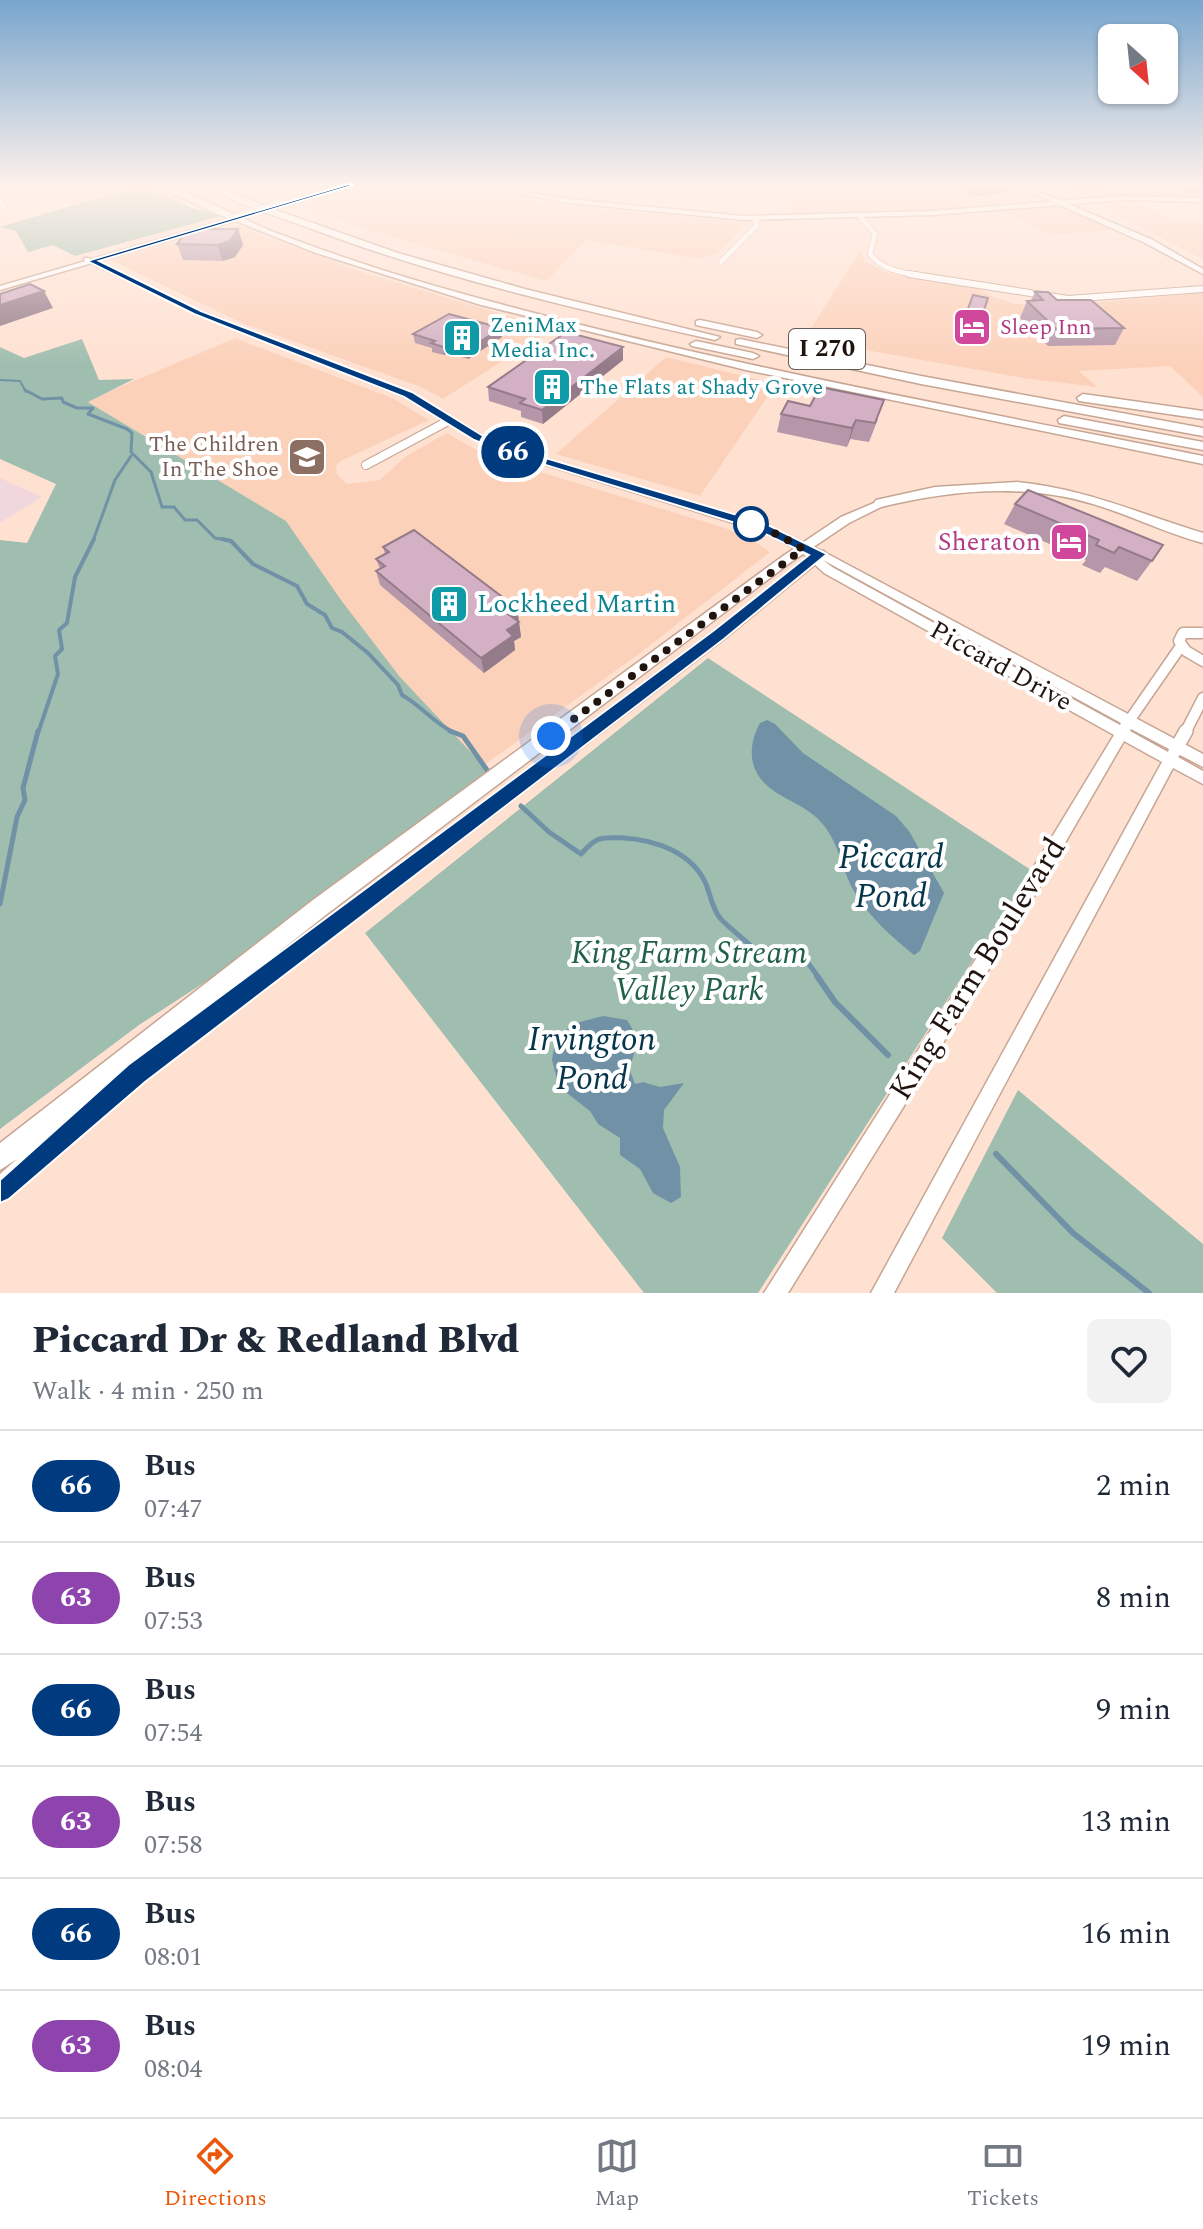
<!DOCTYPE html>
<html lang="en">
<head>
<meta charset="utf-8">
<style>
	:root { --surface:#fff; --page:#f2f2f3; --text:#1f2937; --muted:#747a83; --line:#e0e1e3; --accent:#ea580c }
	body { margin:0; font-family:Spectral,serif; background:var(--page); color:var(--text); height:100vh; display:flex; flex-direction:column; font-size:30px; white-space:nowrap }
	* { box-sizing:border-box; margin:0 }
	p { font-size:26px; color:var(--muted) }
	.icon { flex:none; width:44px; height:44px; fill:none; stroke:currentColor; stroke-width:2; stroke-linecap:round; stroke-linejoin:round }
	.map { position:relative; height:1293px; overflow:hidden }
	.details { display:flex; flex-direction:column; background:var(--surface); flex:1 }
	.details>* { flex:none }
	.badge { padding:0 16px; border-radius:26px; font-size:28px; line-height:52px }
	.needle { width:52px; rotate:153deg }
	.fabs { position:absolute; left:1098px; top:24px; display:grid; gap:16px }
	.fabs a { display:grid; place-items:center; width:80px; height:80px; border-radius:12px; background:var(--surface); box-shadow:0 2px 6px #0004; font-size:40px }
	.you { position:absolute; width:40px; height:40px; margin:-20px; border:6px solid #fff; border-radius:50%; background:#1a73e8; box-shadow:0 0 0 12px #1a73e833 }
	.map>.badge { position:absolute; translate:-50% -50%; box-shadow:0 0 0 4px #fff }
	.round { display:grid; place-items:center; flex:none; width:84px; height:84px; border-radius:12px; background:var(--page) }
	.overview { display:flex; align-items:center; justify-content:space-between; height:136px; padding:0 32px }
	h1 { font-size:38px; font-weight:800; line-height:60px }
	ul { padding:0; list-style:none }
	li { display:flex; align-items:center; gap:24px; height:112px; padding:0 32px; border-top:2px solid var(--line) }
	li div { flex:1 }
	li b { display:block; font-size:30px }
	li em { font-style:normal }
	li .badge { min-width:88px; font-weight:700; text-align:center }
	.tabs { display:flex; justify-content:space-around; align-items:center; height:112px; border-top:2px solid var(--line); background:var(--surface); font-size:22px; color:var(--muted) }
	.tabs a { display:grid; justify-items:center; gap:4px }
	.tabs .active { color:var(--accent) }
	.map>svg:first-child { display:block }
	.built { fill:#fcd1ba }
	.industrial { fill:#f0d6dd }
	.green { fill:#9fbeaf }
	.water { fill:#7192a6 }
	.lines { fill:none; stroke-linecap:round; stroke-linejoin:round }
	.stream-far4 { stroke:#7192a6; stroke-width:2 }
	.stream-far3 { stroke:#7192a6; stroke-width:3 }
	.stream-far2 { stroke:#7192a6; stroke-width:4 }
	.stream-far1 { stroke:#7192a6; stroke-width:5 }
	.stream { stroke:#7192a6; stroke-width:6 }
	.minor-far4-casing { stroke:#c7a593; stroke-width:6 }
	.minor-far3-casing { stroke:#c7a593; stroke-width:8 }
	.minor-far2-casing { stroke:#c7a593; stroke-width:10 }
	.minor-far1-casing { stroke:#c7a593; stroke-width:13 }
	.minor-casing { stroke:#c7a593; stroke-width:16 }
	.tertiary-casing { stroke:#c7a593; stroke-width:3 }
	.secondary-casing { stroke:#c7a593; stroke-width:3 }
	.primary-casing { stroke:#c7a593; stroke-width:3 }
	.motorway-casing { stroke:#c7a593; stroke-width:3 }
	.minor-far4 { stroke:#fff; stroke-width:5 }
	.minor-far3 { stroke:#fff; stroke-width:6 }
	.minor-far2 { stroke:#fff; stroke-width:8 }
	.minor-far1 { stroke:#fff; stroke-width:10 }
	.minor { stroke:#fff; stroke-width:13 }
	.tertiary { fill:#fff; fill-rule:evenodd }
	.secondary { fill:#fff; fill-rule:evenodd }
	.primary { fill:#fff; fill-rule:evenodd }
	.motorway { fill:#fff; fill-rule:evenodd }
	.secondary-bridge-casing { stroke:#c7a593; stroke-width:7; stroke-linecap:butt }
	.secondary-bridge { stroke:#fff; stroke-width:6 }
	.wall { fill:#b597a9 }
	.shaded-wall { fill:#947b89 }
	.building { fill:#d3b0c4; stroke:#947b89; stroke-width:2 }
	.line { fill:#003b80; stroke:#fff; stroke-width:2 }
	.walk { stroke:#21140e; stroke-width:8; stroke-dasharray:0 14.4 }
	.stop-dot { fill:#fff; stroke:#003b80; stroke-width:4 }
	.labels { text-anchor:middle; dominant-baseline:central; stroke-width:8; stroke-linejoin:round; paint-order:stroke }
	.far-culture-label { font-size:22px; fill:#0d838f; stroke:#fff; text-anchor:start }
	.far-hotel-label { font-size:22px; fill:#b23c85; stroke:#fff; text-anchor:start }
	.far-education-label { font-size:22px; fill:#785e54; stroke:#fff; text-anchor:end }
	.shield { fill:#fff; stroke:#645a56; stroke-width:2 }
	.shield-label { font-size:24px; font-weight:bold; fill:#21140e }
	.hotel-label { font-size:26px; fill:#b23c85; stroke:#fff; text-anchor:end }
	.culture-label { font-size:26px; fill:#0d838f; stroke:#fff; text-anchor:start }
	.street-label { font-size:26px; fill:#21140e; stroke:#fff }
	.near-park-label { font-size:32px; font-style:italic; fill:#206148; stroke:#fff }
	.near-street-label { font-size:32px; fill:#21140e; stroke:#fff }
	.near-water-label { font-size:34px; font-style:italic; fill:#05364c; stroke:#fff }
</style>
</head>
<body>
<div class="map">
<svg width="1203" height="1293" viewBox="0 0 1203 1293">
	<rect width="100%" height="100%" fill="#ffe1d2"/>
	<path class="built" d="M370,185H449L551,204L746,223L718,253L701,259L586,240L546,281L362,228L300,206Z
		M767,185H1014L1042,197L971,208L794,213Z
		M1044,185H1158L1182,196L1070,195Z
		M1138,202L1178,223H1203V259L1094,203Z
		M1057,205L1063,207L1118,230L1051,235L1006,211Z
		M235,225L365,273L552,329L443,399L421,387L242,323L111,260Z
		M860,251L865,261L885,272L982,290L993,297L1015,304H1080L1203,293V397L1170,366L1079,371L1097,387L1023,378L804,339Z
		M235,338L392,398L429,420L341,461L336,466L337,474L347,484L380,480L406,456L447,433L487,456L725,528L752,540L770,552L636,656L483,766L400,677L341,600L286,521L87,401Z
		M666,357L776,384L700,496L556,454Z"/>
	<path class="industrial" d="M0,478L42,497L0,523Z"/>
	<path class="green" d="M142,185L192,208L221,216L75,256L53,245L28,252L16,231L0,227Z
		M82,339L99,380L134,379L88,402L286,521L341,600L400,677L496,779L320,907L139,1025L0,1129V540L27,543L56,484L0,459V347L24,358Z
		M708,658L1031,870L758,1293H644L365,933Z
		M1018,1090L1203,1244V1293H997L942,1238Z"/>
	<path class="water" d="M767,720L775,724L803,753L896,816L909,831L944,893L920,951L914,955C892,937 870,918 855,893C840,868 840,840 817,818C799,801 771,796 758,775C748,759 751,739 760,723Z
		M603,1016L627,1020C639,1037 637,1049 629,1068L635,1084L643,1082L660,1087L684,1083L664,1110L663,1128L680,1167L681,1197L671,1203L653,1193L640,1169L620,1155V1138L598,1124L590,1111L559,1087L552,1060L555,1042L572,1024Z"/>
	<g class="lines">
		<path class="stream-far4" d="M0,380L20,381L26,392"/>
		<path class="stream-far3" d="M25,390L42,399L62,398L63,402L77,408H93L88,414L127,429L132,433L131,452L151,472L162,507H174L185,520H197L215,538L231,541
			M93,541L115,480L131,456"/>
		<path class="stream-far2" d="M222,539L231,541L253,564L297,586L307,604L325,615L332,628L342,632L368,653L398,685L402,695C422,706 434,724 455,733
			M38,733L58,674L55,656L62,649L59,630L67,623L75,577L94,539"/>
		<path class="stream-far1" d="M450,731L463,736L487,770
			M521,806L549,832L581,854C597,836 600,837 624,838C655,840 692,852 706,884C710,894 713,910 720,918C723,922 761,955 767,958C781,967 793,959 808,963L819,978
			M0,904L17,817L25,800L23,788L38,731"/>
		<path class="stream" d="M817,976L835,1002L888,1055
			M996,1154L1073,1233L1149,1293"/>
		<defs>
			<path id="minor-far4" d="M0,202L4,207
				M859,215L875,234L870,254C882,270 903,273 922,276
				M721,262L757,225L755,218"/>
			<path id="minor-far3" d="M909,274L1068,299L1203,289"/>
			<path id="minor-far2" d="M366,465L450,420"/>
			<path id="minor-far1" d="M1203,633H1183L1179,641L1186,651L1203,661
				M1129,721L1181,646
				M1185,733L1203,698"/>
			<path id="minor" d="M1177,747L1186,731"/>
			<path id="tertiary" d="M472,185H482L569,199L744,216L932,211L1120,196L1203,198V202L1126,200L932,215L744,220L569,203Z
				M84,258H88L200,311L411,393L481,435L510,448L763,524L824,552L1203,754V767L1180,755L1178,757L1203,771V784L1173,768L894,1293H871L1162,762L1124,741L1036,893L788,1293H764L1024,883L1114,735L824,573L800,551L763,532L504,452L475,439L405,397L196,313L84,260ZM823,560L1121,723L1120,725L832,567ZM1131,729L1169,749L1168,752L1130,731Z"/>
			<path id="secondary" d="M345,185H354L289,205L284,204Z
				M233,218L235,221L0,290V286Z
				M881,500L885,501V505L849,523L791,562L327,914L233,988L714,631L816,551H824L826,554L824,557L724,639L144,1081L8,1197L0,1201V1174L17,1159L0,1170V1143L313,900L783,556L841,517Z"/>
			<path id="primary" d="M1015,185H1023L1151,239L1203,269V274L1145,243Z"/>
			<path id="motorway" d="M157,185C177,185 245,220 269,230C323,251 379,270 435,286C687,358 946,405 1203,456V464L746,370L481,305L316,253L210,211Z
				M205,185H215L273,209L398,253L525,289L720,337L715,340C579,310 442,278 312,229C277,216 236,205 205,185Z
				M700,320L757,332L762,335L757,338L696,325V321Z
				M740,339L921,376L1203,428V436L921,384L736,344V340Z
				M696,341L753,353L759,356L753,359L692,346L690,344Z
				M1083,394L1203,411V419L1079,401L1077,398Z
				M1064,416L1203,442V450L1059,423L1058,420Z
				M1017,482C1087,489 1137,513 1203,533V543C1165,533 1130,515 1093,504C1023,483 951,490 881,507L874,503L876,500L935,487Z"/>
		</defs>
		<use href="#minor-far4" class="minor-far4-casing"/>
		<use href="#minor-far3" class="minor-far3-casing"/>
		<use href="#minor-far2" class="minor-far2-casing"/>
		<use href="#minor-far1" class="minor-far1-casing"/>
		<use href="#minor" class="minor-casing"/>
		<use href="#tertiary" class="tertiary-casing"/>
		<use href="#secondary" class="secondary-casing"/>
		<use href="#primary" class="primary-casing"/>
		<use href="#motorway" class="motorway-casing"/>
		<use href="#minor-far4" class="minor-far4"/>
		<use href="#minor-far3" class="minor-far3"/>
		<use href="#minor-far2" class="minor-far2"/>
		<use href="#minor-far1" class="minor-far1"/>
		<use href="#minor" class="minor"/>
		<use href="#tertiary" class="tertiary"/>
		<use href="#secondary" class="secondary"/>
		<use href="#primary" class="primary"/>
		<use href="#motorway" class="motorway"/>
		<defs>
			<path id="secondary-bridge" d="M229,218L282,202"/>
		</defs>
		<use href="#secondary-bridge" class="secondary-bridge-casing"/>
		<use href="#secondary-bridge" class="secondary-bridge"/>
	</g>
	<path class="wall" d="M947,185H1008L1005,193L973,196Z
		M1063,185H1105L1102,191H1077Z
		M1170,185H1203V195H1190Z
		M238,229L243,245L235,257L223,261L183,260L177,244Z
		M1035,292L1057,300L1124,328L1115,345L1048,346L1020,318L1027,301L1031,300Z
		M973,295L977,331L972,344L956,341Z
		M501,328L502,337L468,359L448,353L444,355L432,352V348L415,343L413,334Z
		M623,360L543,424L521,417V411L489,401L488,387Z
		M781,414L878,419L869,442L850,439L847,447L777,432Z
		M1015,504L1152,561L1137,581L1105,567L1100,573L1082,565L1086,560L1004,524Z
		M383,547L517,608L521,637L514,641L515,650L484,673L380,585L376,571L380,569L376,559L385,554Z"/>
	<path class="shaded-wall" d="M977,185H1008L1005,193L973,196Z
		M238,229L243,245L235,257L223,261L217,245Z
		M44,291L53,308L0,326V305Z
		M501,328L502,337L468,359L467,350Z
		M447,344L448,353L444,355L443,347Z
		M623,347V360L543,424L542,410Z
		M856,420L850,439L847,447L852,428Z
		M517,608L521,637L514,641L515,650L484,673L481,658L507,630L508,614Z"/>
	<path class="building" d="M199,229H238L230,241L217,245L177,244L186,232Z
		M30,284L44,291L0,305V294Z
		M1035,292H1048L1057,300H1091L1124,328L1056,329L1027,301L1043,300Z
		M973,295L988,298L977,331L961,328Z
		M449,314L501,328L467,350L447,344L443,347L431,343L435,341L413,334Z
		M566,332L623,347L542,410L520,403L525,399L488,387Z
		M820,387L884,400L875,423L856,420L852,428L781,414L788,401L810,406Z
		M1028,490L1163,545L1152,561L1119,547L1114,553L1096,545L1099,540L1015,504Z
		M414,530L517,608L508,614L519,622L507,630L513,636L481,658L376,571L385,566L376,559L389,552L383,547Z"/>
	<linearGradient id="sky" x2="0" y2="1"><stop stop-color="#78a6ce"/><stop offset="0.51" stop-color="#fff2eb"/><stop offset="1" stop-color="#fff2eb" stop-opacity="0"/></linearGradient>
	<rect width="1203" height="366" fill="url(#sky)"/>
	<path class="line" d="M349,184L354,185L99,261L201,311L412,392L482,435L512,448L764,523L827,554L724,639L145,1082L9,1199L0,1203V1180L128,1065L713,631L809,555L755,529L503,452L474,440L404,397L194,314L87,261Z"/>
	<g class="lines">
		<path class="walk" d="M551,736L803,549L779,535L751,524"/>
	</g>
	<defs>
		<symbol id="hotel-square" viewBox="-11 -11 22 22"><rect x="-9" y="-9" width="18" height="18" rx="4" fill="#d1479c" stroke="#fff"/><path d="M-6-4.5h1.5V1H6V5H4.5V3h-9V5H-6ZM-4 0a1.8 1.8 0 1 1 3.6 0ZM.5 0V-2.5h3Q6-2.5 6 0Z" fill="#fff"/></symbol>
		<symbol id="building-square" viewBox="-11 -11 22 22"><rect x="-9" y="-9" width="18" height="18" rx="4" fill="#0f9aa8" stroke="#fff"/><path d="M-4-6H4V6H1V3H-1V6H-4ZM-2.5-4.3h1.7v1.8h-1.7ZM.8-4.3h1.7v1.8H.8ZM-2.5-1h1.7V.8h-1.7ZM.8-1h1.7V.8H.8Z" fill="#fff"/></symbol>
		<symbol id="school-square" viewBox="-11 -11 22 22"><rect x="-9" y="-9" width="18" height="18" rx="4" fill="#8d6e63" stroke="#fff"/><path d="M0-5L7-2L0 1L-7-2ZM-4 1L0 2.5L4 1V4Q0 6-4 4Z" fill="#fff"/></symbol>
	</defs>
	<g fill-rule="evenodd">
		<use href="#hotel-square" x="950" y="305" width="44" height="44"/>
		<use href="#building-square" x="440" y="316" width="44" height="44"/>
		<use href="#building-square" x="530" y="365" width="44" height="44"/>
		<use href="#school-square" x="285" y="435" width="44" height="44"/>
		<use href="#hotel-square" x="1047" y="520" width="44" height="44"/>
		<use href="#building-square" x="427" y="582" width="44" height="44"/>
	</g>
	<circle class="stop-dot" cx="751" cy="524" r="16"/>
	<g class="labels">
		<g class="far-culture-label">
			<text x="490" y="325">ZeniMax<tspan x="490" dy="25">Media Inc.</tspan></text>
			<text x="580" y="387">The Flats at Shady Grove</text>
		</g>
		<g class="far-hotel-label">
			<text x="1000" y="327">Sleep Inn</text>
		</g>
		<g class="far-education-label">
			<text x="279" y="444">The Children<tspan x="279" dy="25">In The Shoe</tspan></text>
		</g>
		<rect class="shield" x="789" y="329" width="76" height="40" rx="6"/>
		<g class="shield-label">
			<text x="827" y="349">I 270</text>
		</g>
		<g class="hotel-label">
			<text x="1041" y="542">Sheraton</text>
		</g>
		<g class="culture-label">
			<text x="477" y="604">Lockheed Martin</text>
		</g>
		<g class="street-label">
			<text transform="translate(1001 666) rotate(29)">Piccard Drive</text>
		</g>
		<g class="near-park-label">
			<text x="689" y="953">King Farm Stream<tspan x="689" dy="37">Valley Park</tspan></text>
		</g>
		<g class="near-street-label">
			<text transform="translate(978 969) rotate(-58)">King Farm Boulevard</text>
		</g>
		<g class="near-water-label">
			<text x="891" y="858">Piccard<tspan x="891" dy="39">Pond</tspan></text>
			<text x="592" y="1040">Irvington<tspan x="592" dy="39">Pond</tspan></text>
		</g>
	</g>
</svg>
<div class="fabs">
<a><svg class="needle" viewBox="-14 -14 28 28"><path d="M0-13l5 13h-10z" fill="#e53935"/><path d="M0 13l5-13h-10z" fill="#747a83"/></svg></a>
</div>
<div class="you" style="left:551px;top:736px"></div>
<b class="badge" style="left:513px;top:452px;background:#003b80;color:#fff">66</b>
</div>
<section class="details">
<div class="overview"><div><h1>Piccard Dr &amp; Redland Blvd</h1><p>Walk · 4 min · 250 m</p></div><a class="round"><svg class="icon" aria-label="heart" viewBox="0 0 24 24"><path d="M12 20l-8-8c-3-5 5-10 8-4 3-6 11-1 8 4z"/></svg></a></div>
<ul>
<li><span class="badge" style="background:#003b80;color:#fff">66</span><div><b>Bus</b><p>07:47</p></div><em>2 min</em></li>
<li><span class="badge" style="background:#8e44ad;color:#fff">63</span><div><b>Bus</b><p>07:53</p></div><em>8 min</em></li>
<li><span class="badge" style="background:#003b80;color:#fff">66</span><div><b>Bus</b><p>07:54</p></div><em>9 min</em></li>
<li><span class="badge" style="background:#8e44ad;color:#fff">63</span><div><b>Bus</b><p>07:58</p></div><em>13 min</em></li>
<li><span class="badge" style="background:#003b80;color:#fff">66</span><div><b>Bus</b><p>08:01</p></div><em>16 min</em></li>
<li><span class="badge" style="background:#8e44ad;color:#fff">63</span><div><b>Bus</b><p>08:04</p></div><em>19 min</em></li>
</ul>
</section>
<nav class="tabs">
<a class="active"><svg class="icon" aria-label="directions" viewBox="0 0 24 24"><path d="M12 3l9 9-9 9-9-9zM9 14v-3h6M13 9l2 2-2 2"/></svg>Directions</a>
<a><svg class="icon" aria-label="map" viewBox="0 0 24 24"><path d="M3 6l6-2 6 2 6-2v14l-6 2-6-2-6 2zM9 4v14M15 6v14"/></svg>Map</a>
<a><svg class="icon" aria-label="tickets" viewBox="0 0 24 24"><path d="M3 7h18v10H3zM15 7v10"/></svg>Tickets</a>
</nav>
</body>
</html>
